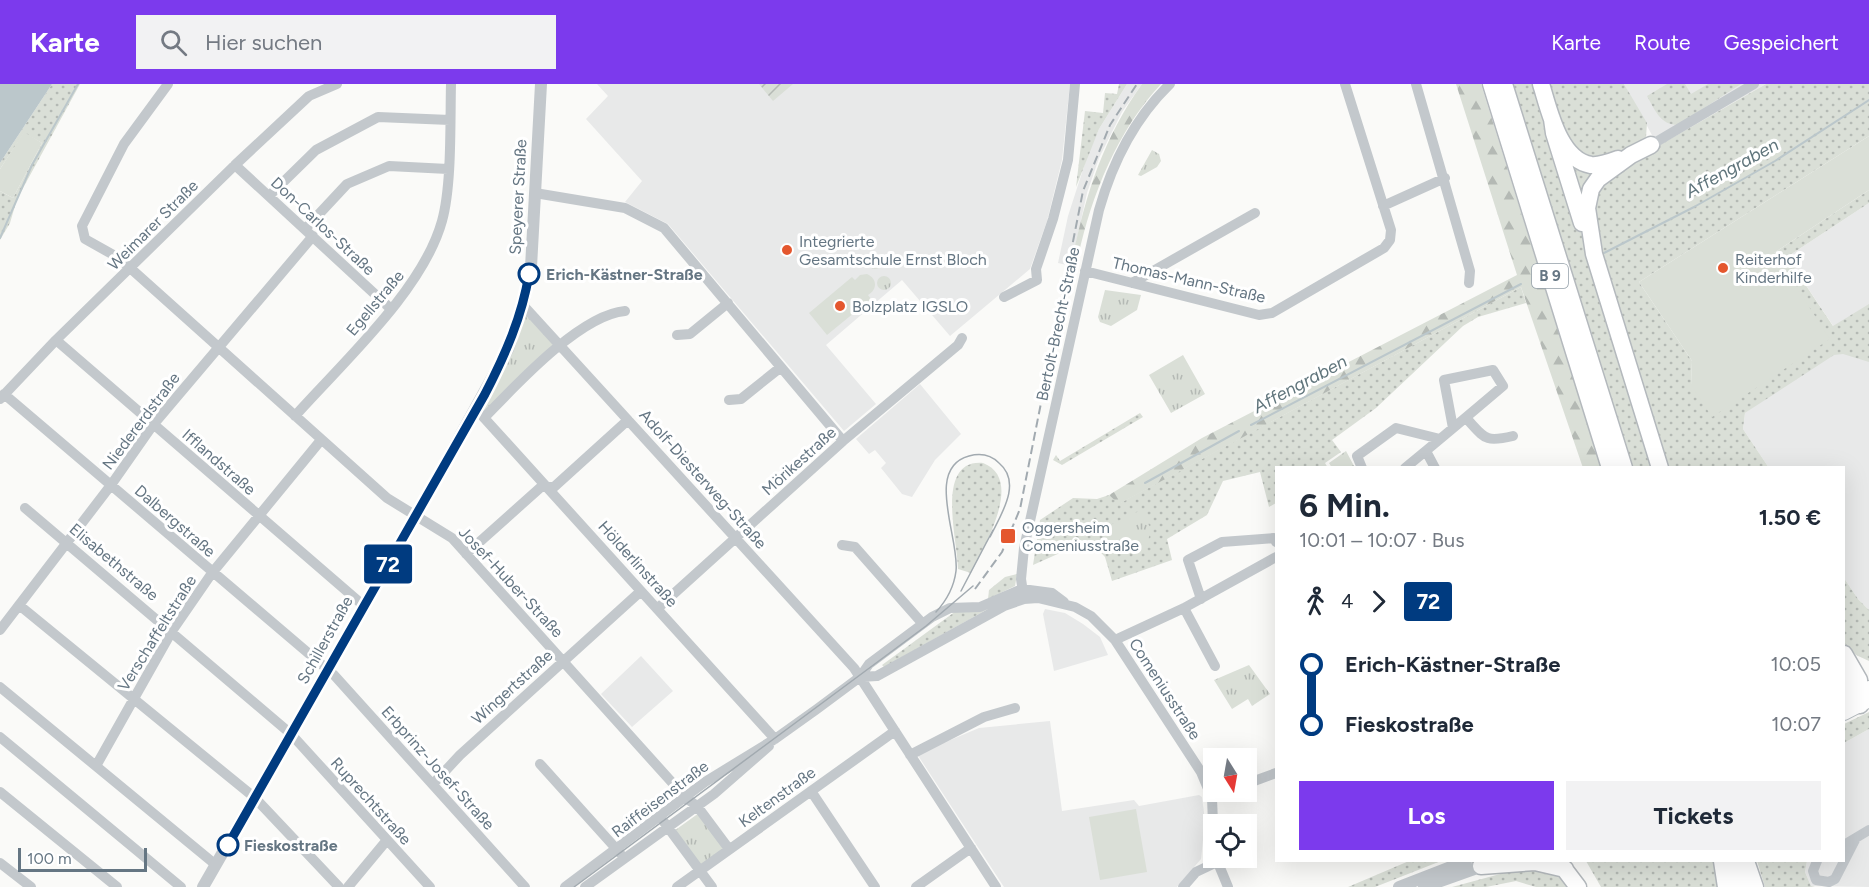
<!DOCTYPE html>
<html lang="de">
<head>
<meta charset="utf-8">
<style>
	:root { --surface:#fff; --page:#f2f2f3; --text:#1f2937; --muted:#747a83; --accent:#7c3aed }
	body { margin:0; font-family:Figtree,sans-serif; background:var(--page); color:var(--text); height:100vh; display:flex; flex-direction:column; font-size:22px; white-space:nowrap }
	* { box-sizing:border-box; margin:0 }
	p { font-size:20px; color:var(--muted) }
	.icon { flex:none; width:33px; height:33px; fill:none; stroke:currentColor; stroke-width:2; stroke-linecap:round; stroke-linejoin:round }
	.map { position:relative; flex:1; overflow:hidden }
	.sheet { position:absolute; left:1275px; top:382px; width:570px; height:396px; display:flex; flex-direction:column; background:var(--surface); border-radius:0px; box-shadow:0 6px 24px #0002 }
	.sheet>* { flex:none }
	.badge { padding:0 12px; border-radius:4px; font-size:21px; line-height:39px }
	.needle { width:39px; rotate:169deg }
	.tools { position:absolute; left:1203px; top:664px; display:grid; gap:12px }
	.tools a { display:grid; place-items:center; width:54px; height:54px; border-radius:0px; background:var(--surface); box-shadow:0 6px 24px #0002; font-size:30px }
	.scale { position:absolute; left:18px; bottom:15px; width:129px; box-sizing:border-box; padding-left:6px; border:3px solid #657683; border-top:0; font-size:16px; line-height:21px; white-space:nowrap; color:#657683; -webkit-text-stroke:4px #fff; paint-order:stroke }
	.map>.badge { position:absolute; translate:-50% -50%; box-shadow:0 0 0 3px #fff }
	.legs { display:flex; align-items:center; gap:9px; height:66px; padding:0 24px; font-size:20px }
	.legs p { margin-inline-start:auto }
	.summary { display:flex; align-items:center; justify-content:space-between; height:102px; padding:0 24px }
	h1 { font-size:33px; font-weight:700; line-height:45px }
	.primary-button { display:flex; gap:12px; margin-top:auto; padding:12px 24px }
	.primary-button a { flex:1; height:69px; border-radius:0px; background:var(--accent); color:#fff; font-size:24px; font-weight:700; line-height:69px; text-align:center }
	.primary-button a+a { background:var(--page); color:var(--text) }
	ul { padding:0 24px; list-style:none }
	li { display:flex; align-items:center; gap:21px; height:60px; font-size:22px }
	li i { display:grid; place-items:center; width:9px; height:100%; margin:0 8px; background:currentColor }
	li i::after { content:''; width:15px; height:15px; margin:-8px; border:4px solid; border-radius:50%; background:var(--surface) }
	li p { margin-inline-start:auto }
	li:first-child i { background:linear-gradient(#0000 50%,currentColor 0) }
	li:last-child i { background:linear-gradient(currentColor 50%,#0000 0) }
	header { display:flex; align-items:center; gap:36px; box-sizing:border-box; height:84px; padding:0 30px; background:var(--accent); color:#fff }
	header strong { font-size:28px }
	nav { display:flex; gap:33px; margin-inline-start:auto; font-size:21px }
	.search { width:420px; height:54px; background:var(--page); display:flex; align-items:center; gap:15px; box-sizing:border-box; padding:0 21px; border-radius:0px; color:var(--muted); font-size:22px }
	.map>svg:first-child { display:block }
	.built { fill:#e8e9e9 }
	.grass { fill:url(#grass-dots) }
	.forest { fill:url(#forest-firs) }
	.park { fill:url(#park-tufts) }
	.garden { fill:url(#garden-furrows) }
	.pitch { fill:#dadfd7 }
	.water { fill:#bbc7cb }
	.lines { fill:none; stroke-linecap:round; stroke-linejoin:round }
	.stream { stroke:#bbc7cb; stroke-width:2 }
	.secondary-casing { stroke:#b3babf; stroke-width:16 }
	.trunk-casing { stroke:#b4b9bd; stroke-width:19 }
	.minor { stroke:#c3c8cc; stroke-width:10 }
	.tertiary { stroke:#c3c8cc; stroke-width:12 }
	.secondary { stroke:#fff; stroke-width:14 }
	.trunk { stroke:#fff; stroke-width:16 }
	.tram { stroke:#a2aab0; stroke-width:1.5 }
	.rail { stroke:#a2aab0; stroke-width:2; stroke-dasharray:9 4.5; stroke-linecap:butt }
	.line-1-casing { stroke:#fff; stroke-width:14 }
	.line-1 { stroke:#003b80; stroke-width:9 }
	.poi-dot { fill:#e4572e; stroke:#fff; stroke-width:2 }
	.stop-1-dot { fill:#fff; stroke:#003b80; stroke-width:3 }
	.labels { text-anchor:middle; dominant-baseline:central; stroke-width:6; stroke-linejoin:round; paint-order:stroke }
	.shield { fill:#fff; stroke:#939fa8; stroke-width:1.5 }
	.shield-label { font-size:15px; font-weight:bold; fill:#657683 }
	.street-label { font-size:16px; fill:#657683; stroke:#fff }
	.poi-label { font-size:16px; fill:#657683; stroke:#fff; text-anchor:start }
	.stop-label { font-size:16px; font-weight:bold; fill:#657683; stroke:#fff; text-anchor:start }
	.water-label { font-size:18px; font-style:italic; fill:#60757c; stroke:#fff }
</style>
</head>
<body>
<header>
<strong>Karte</strong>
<div class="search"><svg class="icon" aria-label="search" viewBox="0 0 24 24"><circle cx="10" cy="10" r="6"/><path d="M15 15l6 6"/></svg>Hier suchen</div>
<nav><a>Karte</a><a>Route</a><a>Gespeichert</a></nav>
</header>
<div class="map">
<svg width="1869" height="803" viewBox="0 0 1869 803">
	<defs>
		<pattern id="grass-dots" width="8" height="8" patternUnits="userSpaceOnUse" patternTransform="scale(1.5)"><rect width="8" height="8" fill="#dadfd7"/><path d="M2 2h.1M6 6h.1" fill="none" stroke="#b4b9b4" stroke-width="1.8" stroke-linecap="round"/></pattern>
		<pattern id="forest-firs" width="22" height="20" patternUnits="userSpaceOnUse" patternTransform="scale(1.5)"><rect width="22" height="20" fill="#dadfd7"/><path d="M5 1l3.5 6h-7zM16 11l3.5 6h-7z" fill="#b4b9b4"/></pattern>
		<pattern id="park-tufts" width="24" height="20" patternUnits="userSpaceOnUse" patternTransform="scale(1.5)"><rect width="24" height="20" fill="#dadfd7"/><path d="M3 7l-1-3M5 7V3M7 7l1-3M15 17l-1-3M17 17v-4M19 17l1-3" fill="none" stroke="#b4b9b4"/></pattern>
		<pattern id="garden-furrows" width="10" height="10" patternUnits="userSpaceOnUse" patternTransform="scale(1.5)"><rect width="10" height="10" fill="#dadfd7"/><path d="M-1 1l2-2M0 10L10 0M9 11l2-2" fill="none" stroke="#b4b9b4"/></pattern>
	</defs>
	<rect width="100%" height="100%" fill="#fafaf8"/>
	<path class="built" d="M597,0H1070L1062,76L1047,137L1030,185L950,252L902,196L826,261L876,320L844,347L668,140L625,118L642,97L586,35L608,12Z
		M1127,0H1142L1122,28L1099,74L1087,109L1071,182L1058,179L1068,132L1088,70L1099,45Z
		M1624,0H1766L1658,62Z
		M1869,119V526L1858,515L1844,494V384H1769L1743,345L1745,329L1844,258L1787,173Z
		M920,300L961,350L935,376L912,413L902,410L881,384L886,379L875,366L869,370L856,355Z
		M1045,525L1065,529L1083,540L1100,553L1108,571L1054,587L1043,530Z
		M641,572L673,607L632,643L601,610Z
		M1050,637L1062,727L1134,716L1139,722L1199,711L1202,713L1205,737L1201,775L1177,803H1004L917,670L979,644Z
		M1869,645V803L1811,802L1805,788L1807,777H1844V659Z"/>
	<path class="grass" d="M52,0H80L17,115L10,139L0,156V107L13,114L42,59L24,49L0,85V79Z
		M1119,0H1127L1099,45L1076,103L1085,27L1103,29L1105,9L1117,10Z
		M1510,0H1535L1654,384H1631Z
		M1549,0H1624L1647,39L1646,53C1626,74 1586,88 1566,58C1558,46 1554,15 1549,0Z
		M1667,0H1685L1691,10L1708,0H1741L1678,41C1660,41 1655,26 1647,12Z
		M1766,0H1869V52L1639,198L1692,277L1691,301L1774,169L1869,106V119L1787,173L1833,242L1869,220V278L1843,270L1834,271L1745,329L1743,345L1769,384H1668L1610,200L1612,198L1591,137L1595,103L1658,62Z
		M1567,75L1600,86L1583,126Z
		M1521,203L1526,219L1478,233L1463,242L1376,324L1332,356L1341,368L1325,379L1328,384H1276V419L1269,423L1260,388L1223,397L1207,431L1167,455L1172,476L1112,497L1105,473L1089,456L1033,481L1040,436L1073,414L1097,415L1109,411L1120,419Z
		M1140,329L1143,333L1062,381L1053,376L1056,371L1060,377Z
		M983,379C1025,395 984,462 971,489L958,485C958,457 934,375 983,379Z
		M1017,490L1015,502L988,515L989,506L1005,493Z
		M1844,494L1858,515L1869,526V577L1856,571L1844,559Z
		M988,525L884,583L882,581L956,527Z
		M1869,628V645L1844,659V640Z
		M1409,777H1441L1375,803H1348Z
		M1586,777H1718L1722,803H1601Z
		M1757,777H1807L1805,788L1811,802L1815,803H1765Z
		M1551,785L1575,803H1536L1516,797L1486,803H1452L1515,786Z"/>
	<path class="forest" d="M1142,0H1161C1116,48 1090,115 1077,178L1071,182C1084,115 1102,56 1142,0Z
		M1456,0H1481L1601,384H1583L1521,203L1119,420L1109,411L1202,354L1517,191Z"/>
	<path class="park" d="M1152,66L1159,70L1161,77L1157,83L1141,92L1138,91Z
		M868 178a7 7 0 1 1 14 0a7 7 0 1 1-14 0Z
		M877 199a7 7 0 1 1 14 0a7 7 0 1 1-14 0Z
		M1105,206L1141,211L1137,226L1111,242L1100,238L1098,233Z
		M524,225L557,262L484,330L479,325Z
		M1183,271L1205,310L1171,329L1149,291Z
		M1346,367L1354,382L1332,384L1329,379Z
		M1141,426L1151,445L1147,461L1107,460L1100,446Z
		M1249,581L1270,610L1252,622L1248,615L1232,625L1214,596Z
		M699,729L725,765L700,783L674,747Z"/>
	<path class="garden" d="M759,0H793L773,17Z"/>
	<path class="pitch" d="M24,48L42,59L13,114L0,107V85Z
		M1869,52V106L1774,169L1830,255L1712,333L1691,301L1692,277L1639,198Z
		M867,190C878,195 877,206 868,211L871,215L827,251L809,229L852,193L855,196L860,191Z
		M1136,725L1147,788L1100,796L1089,733Z"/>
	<path class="water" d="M0,0H52L0,79Z"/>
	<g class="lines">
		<path class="stream" d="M0,154L32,81L78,0
			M1604,169L1694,123L1775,77L1869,16
			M1251,341L1521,200
			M1145,399L1239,347"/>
		<defs>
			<path id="secondary" d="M1844,616L1869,604
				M1844,629L1869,616"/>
			<path id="trunk" d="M1491,0L1610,384
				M1504,0L1624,384
				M1541,0C1549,25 1559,76 1591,81C1600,82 1610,78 1618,75
				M1552,35L1554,49L1582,139
				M1651,61L1631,71L1598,95L1591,105L1587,124L1594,170L1660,384
				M1844,570L1859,596L1860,621
				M1844,591L1857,617
				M1722,777L1726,803
				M1733,777L1741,803
				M1746,777L1755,803
				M1559,778L1578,803
				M1481,782L1535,778L1565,785"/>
		</defs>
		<use href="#secondary" class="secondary-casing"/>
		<use href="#trunk" class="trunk-casing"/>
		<path class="minor" d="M168,0L124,60L82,142L85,155L119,174L387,414L452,454L686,714L697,722L729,765
			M1416,0L1470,187L1469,199
			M1651,61L1754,0
			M235,81L391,225
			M535,109L625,124L664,144L843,357
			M269,112L316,66L378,33L450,36
			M1383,122L1445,94
			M305,145L347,100L389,82L448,85
			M1085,187L1259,231L1272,229L1384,164L1390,156L1391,146L1345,0
			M1132,199L1255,129
			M1004,213L1037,196L1036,185L1053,135L1068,76L1075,0
			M523,221L854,584L996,803
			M677,251L690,250L728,219
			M56,256L364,522
			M4,310L334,591L525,803
			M0,315L56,256L235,81L309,12L337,0
			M729,316L741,315L781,283
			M476,325L775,655
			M295,332C343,278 423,206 442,137C452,101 450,39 451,0
			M484,334C516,301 580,231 625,227
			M1466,334C1485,354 1484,359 1513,352
			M1426,367L1435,384
			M1362,384L1357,372L1396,344L1440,355
			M1405,384C1438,357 1470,330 1503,302L1493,286L1444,296L1453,344
			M25,424L291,650L430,803
			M842,461L855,463L922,539
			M466,470L541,403H554L628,336
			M1024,515L1021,495L1024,464L1099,126C1112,80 1135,34 1170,0
			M1201,515L1188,476L1222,458L1274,454L1276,458
			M19,521L255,714L339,803
			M658,524L843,357L958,261L962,254
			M1184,524L1215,582
			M0,546L111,401L153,341L313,152
			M1115,556L1184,524L1276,473
			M860,593L877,592L1004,522L1024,515L1038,514L1075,523L1091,532L1115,556L1201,688L1212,714L1214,764
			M0,603L216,781
			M0,653L181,803
			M910,671L984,633L1015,624
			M540,680L620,769
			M96,682L172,547L212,489L321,356
			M433,700L460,671L641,507
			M1246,700L1276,689
			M811,707L875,803
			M0,708L117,803
			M1212,714L1227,708
			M664,738L712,803
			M1844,761L1869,746
			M1216,774L1228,803
			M1817,777L1813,787L1816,796L1829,798L1835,795L1856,754
			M0,779L31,803
			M348,803L387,756
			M565,803L705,698L775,655L817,625L860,593L869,580L932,533L950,524L980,523L1022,505L1052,509L1064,518
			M585,803L714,710L769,662
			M677,803L895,647
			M916,803L971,764
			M1183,803L1196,788L1217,778"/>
		<path class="tertiary" d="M203,803L416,432L508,265L523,221L531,183L541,0
			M1399,803L1466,777
			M1424,803L1488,780"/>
		<use href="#secondary" class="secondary"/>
		<use href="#trunk" class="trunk"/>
		<path class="tram" d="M961,507L993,446
			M936,528C947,516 954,503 956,487C960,455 924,384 969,372C980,369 991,371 999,379C1023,399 1000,432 990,453
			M574,803L926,542L973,502"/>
		<path class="rail" d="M975,505L1002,468L1020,425L1083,107L1110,41L1137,0"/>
	</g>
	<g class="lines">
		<defs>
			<path id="line-1" d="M228,761L485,310C505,271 522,233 529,190"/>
		</defs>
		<use href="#line-1" class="line-1-casing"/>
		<use href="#line-1" class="line-1"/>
	</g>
	<g class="poi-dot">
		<circle cx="787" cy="166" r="6"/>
		<circle cx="1723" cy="184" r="6"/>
		<circle cx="840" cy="222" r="6"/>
		<rect x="1000" y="444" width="16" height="16" rx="3"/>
	</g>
	<g class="stop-1-dot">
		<circle cx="529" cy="190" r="10"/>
		<circle cx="228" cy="761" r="10"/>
	</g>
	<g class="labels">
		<rect class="shield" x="1532" y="180" width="36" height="24" rx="4.5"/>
		<g class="shield-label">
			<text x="1550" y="192">B 9</text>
		</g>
		<g class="street-label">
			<text transform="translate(518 113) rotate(-87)">Speyerer Straße</text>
			<text transform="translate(153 141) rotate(-45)">Weimarer Straße</text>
			<text transform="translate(323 142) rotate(43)">Don-Carlos-Straße</text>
			<text transform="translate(1189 196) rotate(13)">Thomas-Mann-Straße</text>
			<text transform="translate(375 219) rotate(-50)">Egellstraße</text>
			<text transform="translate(1058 240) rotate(-78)">Bertolt-Brecht-Straße</text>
			<text transform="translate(141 337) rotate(-53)">Niedererdstraße</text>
			<text transform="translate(799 377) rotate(-42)">Mörikestraße</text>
			<text transform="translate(219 378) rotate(41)">Ifflandstraße</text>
			<text transform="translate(703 395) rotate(48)">Adolf-Diesterweg-Straße</text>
			<text transform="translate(175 437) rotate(41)">Dalbergstraße</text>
			<text transform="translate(114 478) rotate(40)">Elisabethstraße</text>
			<text transform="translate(638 480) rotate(48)">Hölderlinstraße</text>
			<text transform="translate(511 498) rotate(47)">Josef-Huber-Straße</text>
			<text transform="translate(157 549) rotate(-58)">Verschaffeltstraße</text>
			<text transform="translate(325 556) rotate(-61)">Schillerstraße</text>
			<text transform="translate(512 603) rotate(-42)">Wingertstraße</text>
			<text transform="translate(1165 605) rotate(57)">Comeniusstraße</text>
			<text transform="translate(438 684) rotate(48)">Erbprinz-Josef-Straße</text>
			<text transform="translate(777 713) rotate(-36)">Keltenstraße</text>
			<text transform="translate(660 715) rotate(-37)">Raiffeisenstraße</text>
			<text transform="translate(371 717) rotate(48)">Ruprechtstraße</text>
		</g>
		<g class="poi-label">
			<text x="799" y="157">Integrierte<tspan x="799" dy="18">Gesamtschule Ernst Bloch</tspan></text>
			<text x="1735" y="175">Reiterhof<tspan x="1735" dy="18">Kinderhilfe</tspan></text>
			<text x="852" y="222">Bolzplatz IGSLO</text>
			<text x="1022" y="443">Oggersheim<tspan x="1022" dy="18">Comeniusstraße</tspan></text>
		</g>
		<g class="stop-label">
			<text x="546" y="190">Erich-Kästner-Straße</text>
			<text x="244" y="761">Fieskostraße</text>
		</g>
		<g class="water-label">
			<text transform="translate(1732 84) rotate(-29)">Affengraben</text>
			<text transform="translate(1300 300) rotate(-28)">Affengraben</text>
		</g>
	</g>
</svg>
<div class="tools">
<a><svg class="needle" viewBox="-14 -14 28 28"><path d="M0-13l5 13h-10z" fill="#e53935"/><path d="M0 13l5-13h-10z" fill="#747a83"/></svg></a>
<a><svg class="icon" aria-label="locate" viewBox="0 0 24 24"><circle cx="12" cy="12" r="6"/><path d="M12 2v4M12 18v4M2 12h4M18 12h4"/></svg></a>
</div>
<div class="scale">100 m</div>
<b class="badge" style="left:388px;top:480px;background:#003b80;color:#fff">72</b>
<section class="sheet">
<div class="summary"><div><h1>6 Min.</h1><p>10:01 – 10:07 · Bus</p></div><b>1.50 €</b></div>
<div class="legs"><svg class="icon" aria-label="walk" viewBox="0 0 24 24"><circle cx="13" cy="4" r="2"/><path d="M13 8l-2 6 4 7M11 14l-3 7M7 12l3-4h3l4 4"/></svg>4<svg class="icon" aria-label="forward" viewBox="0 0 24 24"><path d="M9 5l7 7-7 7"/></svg><b class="badge" style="background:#003b80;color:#fff">72</b></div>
<ul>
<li><i style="color:#003b80"></i><b>Erich-Kästner-Straße</b><p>10:05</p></li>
<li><i style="color:#003b80"></i><b>Fieskostraße</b><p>10:07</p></li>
</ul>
<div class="primary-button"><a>Los</a><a>Tickets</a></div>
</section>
</div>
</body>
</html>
